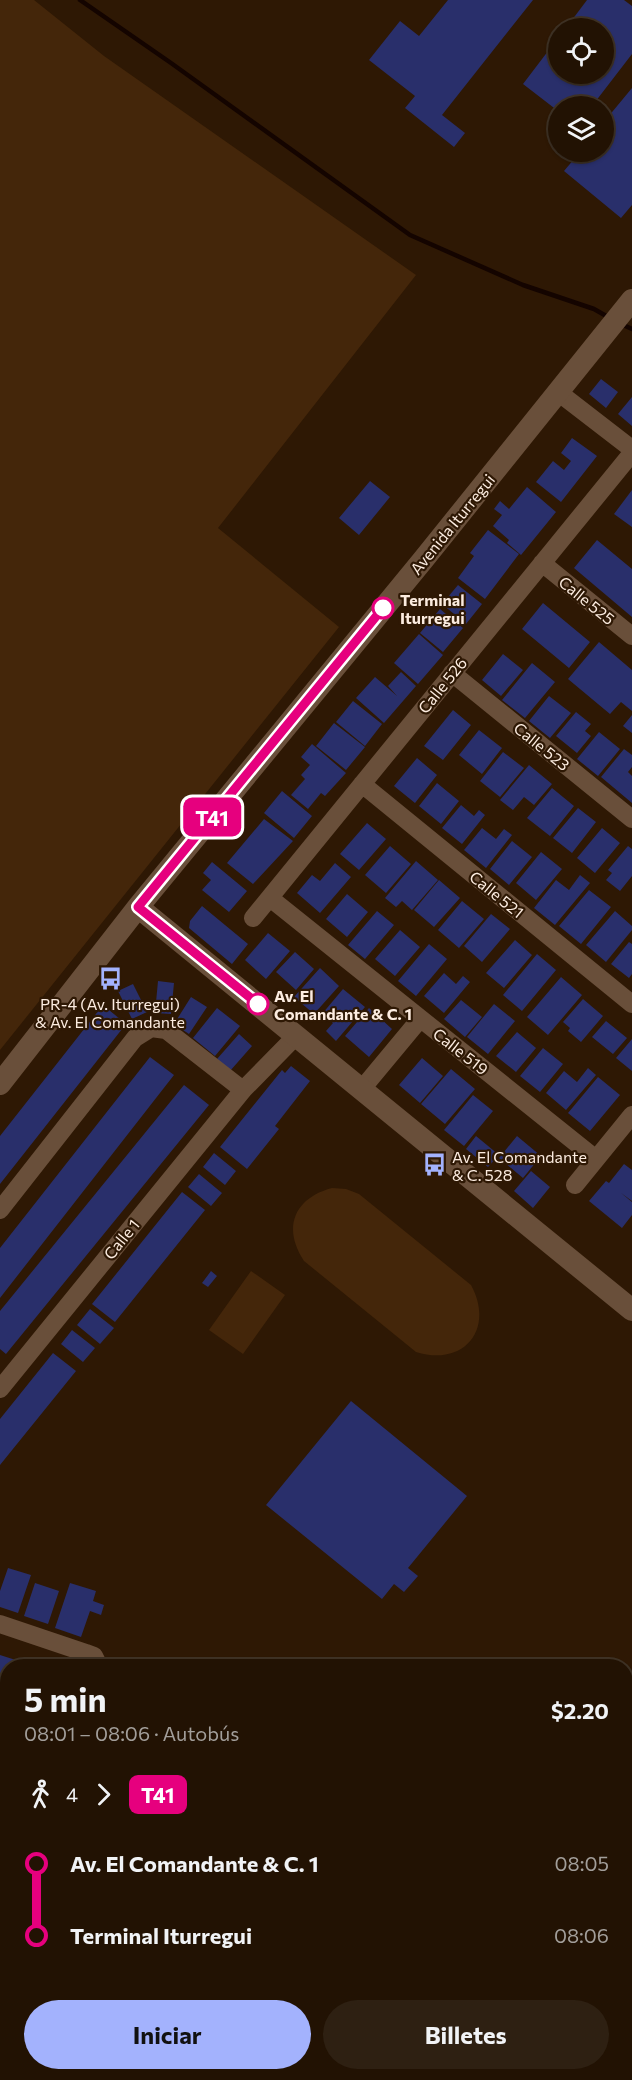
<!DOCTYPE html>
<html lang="es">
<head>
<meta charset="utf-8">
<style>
	:root { --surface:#221203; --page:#2e2012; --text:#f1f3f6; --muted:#a29e9a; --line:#3f3225; --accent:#a3b2fd }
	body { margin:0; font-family:Commissioner,sans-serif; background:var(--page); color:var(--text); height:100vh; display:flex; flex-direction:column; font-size:22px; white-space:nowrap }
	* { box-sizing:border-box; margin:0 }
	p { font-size:20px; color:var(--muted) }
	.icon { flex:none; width:33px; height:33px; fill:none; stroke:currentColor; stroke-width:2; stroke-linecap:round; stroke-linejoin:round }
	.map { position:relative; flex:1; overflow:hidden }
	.drawer { position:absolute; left:0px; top:1659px; width:633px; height:422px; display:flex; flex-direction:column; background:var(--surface); border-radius:24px 24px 0 0; box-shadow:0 2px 4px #0004,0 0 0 2px var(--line) }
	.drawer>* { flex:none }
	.badge { padding:0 12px; border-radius:9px; font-size:21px; line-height:39px }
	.buttons { position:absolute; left:548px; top:18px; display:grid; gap:12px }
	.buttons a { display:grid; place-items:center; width:66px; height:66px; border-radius:50%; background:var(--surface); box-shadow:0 2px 4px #0004,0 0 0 2px var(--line); font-size:30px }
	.map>.badge { position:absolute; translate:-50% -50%; box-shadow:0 0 0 3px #fff }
	.legs { display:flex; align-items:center; gap:9px; height:66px; padding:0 24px; font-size:20px }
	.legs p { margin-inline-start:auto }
	.summary { display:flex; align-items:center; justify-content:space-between; height:102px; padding:0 24px }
	h1 { font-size:33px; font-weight:700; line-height:45px }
	.cta { display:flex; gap:12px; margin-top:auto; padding:12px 24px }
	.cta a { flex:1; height:69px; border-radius:36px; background:var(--accent); color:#111; font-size:24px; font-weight:700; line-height:69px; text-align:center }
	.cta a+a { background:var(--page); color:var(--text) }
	ul { padding:0 24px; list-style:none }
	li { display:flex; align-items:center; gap:21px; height:72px; font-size:22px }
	li i { display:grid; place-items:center; width:9px; height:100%; margin:0 8px; background:currentColor }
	li i::after { content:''; width:15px; height:15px; margin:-8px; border:4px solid; border-radius:50%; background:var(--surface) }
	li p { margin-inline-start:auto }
	li:first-child i { background:linear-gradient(#0000 50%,currentColor 0) }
	li:last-child i { background:linear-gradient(currentColor 50%,#0000 0) }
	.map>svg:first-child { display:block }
	.green { fill:#44260a }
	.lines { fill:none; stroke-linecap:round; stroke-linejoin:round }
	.stream { stroke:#140400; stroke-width:4.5 }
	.building { fill:#292f6b }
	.minor { stroke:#694f3a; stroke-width:18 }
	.tertiary { stroke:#694f3a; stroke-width:22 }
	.line-1-casing { stroke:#fff; stroke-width:14 }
	.line-1 { stroke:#e6007e; stroke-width:9 }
	.stop-1-dot { fill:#fff; stroke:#e6007e; stroke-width:3 }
	.labels { text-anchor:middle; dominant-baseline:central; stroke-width:4.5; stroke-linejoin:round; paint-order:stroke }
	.street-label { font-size:16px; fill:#fcece0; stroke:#2e1804 }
	.stop-label { font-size:16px; font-weight:bold; fill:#fcece0; stroke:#2e1804; text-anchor:start }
	.poi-label { font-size:16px; fill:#fcece0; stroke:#2e1804 }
</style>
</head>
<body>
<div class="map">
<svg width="632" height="2080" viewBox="0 0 632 2080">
	<rect width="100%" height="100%" fill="#2e1804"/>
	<path class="green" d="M0,0H34L104,56L416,275L218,528L339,627L0,1050Z
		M332,1188L346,1189L359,1194L471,1285C495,1329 464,1367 416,1352L304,1261C282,1228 294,1198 332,1188Z
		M251,1271L285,1295L243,1354L209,1330Z"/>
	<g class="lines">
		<path class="stream" d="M80,0L171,63L410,235L523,285L594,309L608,317
			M621,324L632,329"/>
	</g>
	<path class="building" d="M448,0H533L442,115L465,133L454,147L405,108L415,96L369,60L400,21L419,36Z
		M587,0H624L632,6V54L592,106H558V111L523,84L558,38V74H603V28H566Z
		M632,88V205L621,218L564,171L580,152H603V123Z
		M601,379L618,392L606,408L589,394Z
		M632,397V426L618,414Z
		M572,438L597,456L561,502L536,482L553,461L564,470L571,461L561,453Z
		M370,481L390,497L359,535L339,518Z
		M527,487L556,512L521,555L507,543L509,540L493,526L502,515L494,509L500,501L509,509Z
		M632,490V527L614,514Z
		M488,530L519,554L485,599L458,578L474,556L470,553Z
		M597,540L632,569V617L574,568Z
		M458,585L482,604L466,624L442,604Z
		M543,603L590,642L569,668L522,629Z
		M440,609L463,628L443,652L420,633Z
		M419,634L443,655L418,684L394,663Z
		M599,642L632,670V711L621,702L610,714L568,679Z
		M503,654L523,670L501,696L482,680Z
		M532,663L555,682L525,718L502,700Z
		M401,672L416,686L384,723L356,698L375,677L397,696L388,686Z
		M549,696L571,713L550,738L529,721Z
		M353,701L382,724L365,746L336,722Z
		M453,710L471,725L443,760L424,746Z
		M576,712L591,724L585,731L591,736L577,753L556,736Z
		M632,715V733L623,726Z
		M334,723L365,747L346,770L316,746Z
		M479,730L502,748L482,774L459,755Z
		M599,732L620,749L598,776L577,759Z
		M312,744L346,773L325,796L321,793L308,809L291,795L305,779L301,775L310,765L301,757Z
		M624,749L632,755V767L628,772L632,776V803L601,777Z
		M503,752L524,768L500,797L480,781Z
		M417,758L437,775L415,803L394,786Z
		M529,765L552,784L534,805L524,797L513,810L500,800Z
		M437,783L459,801L441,824L419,806Z
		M552,788L574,806L550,836L527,818Z
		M282,791L312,816L294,838L264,813Z
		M461,805L474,816L479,810L485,815L462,844L442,828Z
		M578,808L596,822L572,853L553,838Z
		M264,819L293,841L253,884L227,863Z
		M367,823L386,839L359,870L340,854Z
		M482,828L496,839L504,829L512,835L486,868L464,850Z
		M602,828L620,843L595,873L577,858Z
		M512,841L532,857L509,885L490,869Z
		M390,846L411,864L386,893L365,875Z
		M628,846L632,849V876L620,891L606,880L612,873L608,870Z
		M541,852L562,869L536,900L516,883Z
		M416,861L438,880L412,910L402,901L396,907L385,898Z
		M212,862L247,891L229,912L202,890L211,880L203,873Z
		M335,863L351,877L320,913L297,893L312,875L320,881Z
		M580,875L590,883L555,925L534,908L556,880L569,890Z
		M439,880L460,898L434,927L414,910Z
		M589,890L611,907L581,944L559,926Z
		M347,894L368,912L347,937L326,919Z
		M462,901L484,919L459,948L438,930Z
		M202,906L248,944L232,964L189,928L190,921Z
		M377,911L394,925L365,959L348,945Z
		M615,911L632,926V930L606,962L586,945Z
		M491,914L510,929L482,962L464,946Z
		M400,930L420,947L395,976L375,959Z
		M268,933L290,951L266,979L245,960Z
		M515,940L532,955L504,988L486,973Z
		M629,942L632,944V974L629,978L611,964Z
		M429,944L447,959L416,996L398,981Z
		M295,952L314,969L296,990L276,972Z
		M537,954L556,970L522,1011L503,995Z
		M320,968L339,986L314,1014L294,997Z
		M444,973L456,984L463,976L470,982L444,1013L424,996Z
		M561,977L582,995L548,1035L527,1017Z
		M158,981L174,983L171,1014L155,1013Z
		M133,984L147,1012L132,1019L118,991Z
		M343,989L365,1007L336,1041L326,1031L333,1023L322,1014Z
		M191,997L207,1007L189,1034L174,1024Z
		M583,999L603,1016L581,1042L568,1031L570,1028L563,1022Z
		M461,1000L482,1017L465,1037L444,1019Z
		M494,1004L515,1021L488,1054L467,1037Z
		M103,1005L126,1024L0,1184V1136Z
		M217,1008L240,1026L215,1056L193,1038Z
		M369,1008L392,1029L369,1057L345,1036Z
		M606,1021L627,1038L613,1054L592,1037Z
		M517,1032L536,1048L516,1072L496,1056Z
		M239,1034L252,1046L230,1071L217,1059Z
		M632,1039V1071L616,1058Z
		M543,1048L563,1064L540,1092L520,1076Z
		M150,1057L174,1075L0,1298V1248Z
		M422,1058L443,1076L420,1103L399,1085Z
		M291,1066L310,1081L275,1126L279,1129L247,1169L220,1147L282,1070L285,1073Z
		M588,1068L596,1075L566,1110L546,1093L564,1071L577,1082Z
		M451,1069L475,1089L445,1124L421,1104Z
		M598,1077L620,1095L590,1131L568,1113Z
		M184,1085L209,1105L6,1354L0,1349V1311Z
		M473,1095L493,1111L464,1146L444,1130Z
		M476,1136L499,1155L488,1167L466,1149Z
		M517,1136L541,1156L523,1178L499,1158Z
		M214,1153L236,1171L225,1185L203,1167Z
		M624,1164L632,1170V1201L621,1193L632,1202V1215L622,1228L589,1201L606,1181L609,1183Z
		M531,1171L550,1187L533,1208L514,1191Z
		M199,1174L222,1193L211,1206L188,1187Z
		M182,1192L205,1210L115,1322L92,1304Z
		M211,1271L217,1276L208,1287L202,1283Z
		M90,1309L114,1328L100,1344L77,1325Z
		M72,1330L95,1348L83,1362L61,1344Z
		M53,1353L76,1371L0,1465V1419Z
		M351,1401L467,1496L408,1568L418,1576L404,1592L394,1584L382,1599L266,1505Z
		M8,1568L31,1575L18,1613L0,1607V1591Z
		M35,1583L59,1591L48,1624L24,1616Z
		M70,1583L96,1591L93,1601L104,1605L101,1615L90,1611L81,1637L55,1628Z
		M0,1655L25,1663L24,1666H8V1685L0,1682Z
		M4,1781L8,1782V1809L0,1806V1793Z
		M0,1814L8,1817V1843L0,1840Z
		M0,1846L8,1848L7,1874L0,1872Z
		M0,1873L8,1876L0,1899Z
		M632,1887V1910L626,1905V1897Z
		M626,1907L632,1911L631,1943L626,1940Z
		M626,1946L632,1951V1957L626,1966Z
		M630,1986L632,1987V2014L626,2009V1994Z
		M626,2017L632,2022V2051L626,2046Z
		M7,2035H8V2060L0,2057Z
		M626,2052L632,2057V2061L626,2071Z
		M353,2073H363L375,2080H348Z
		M367,2073H389L384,2080H377Z
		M428,2073H438L450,2080H423Z
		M443,2073H461L457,2080Z
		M513,2073H548L558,2080H511L509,2079Z
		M581,2073H601L611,2080H577Z"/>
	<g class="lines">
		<path class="minor" d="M558,392L632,449
			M542,563L632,636
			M452,673L632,819
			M362,784L632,1004
			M270,898L596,1159
			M253,918L632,453
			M243,1090L296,1036
			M361,1090L420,1019
			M575,1185L632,1115
			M0,1210L135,1038L151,1028L166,1030L243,1090L0,1389
			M0,1624L86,1653L94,1656L99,1666
			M626,1791L632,1796
			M626,1858L632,1848
			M0,1972L8,1950
			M254,2073L269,2080
			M321,2080L325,2073
			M481,2080L486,2073"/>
		<path class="tertiary" d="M138,907L632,1310
			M0,1084L138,907L423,560L632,300"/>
	</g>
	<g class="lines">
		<defs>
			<path id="line-1" d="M258,1004L138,907L383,608"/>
		</defs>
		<use href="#line-1" class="line-1-casing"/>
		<use href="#line-1" class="line-1"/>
	</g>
	<defs>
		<symbol id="bus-bare" viewBox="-9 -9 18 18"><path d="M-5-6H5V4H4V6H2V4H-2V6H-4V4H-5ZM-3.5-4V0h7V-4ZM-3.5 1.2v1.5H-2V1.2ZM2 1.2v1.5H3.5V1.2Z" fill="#a3b2fd" stroke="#2e1804" stroke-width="2.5" paint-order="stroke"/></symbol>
	</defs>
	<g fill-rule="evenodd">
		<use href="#bus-bare" x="94" y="962" width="33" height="33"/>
		<use href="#bus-bare" x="418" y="1148" width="33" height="33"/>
	</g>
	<g class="stop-1-dot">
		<circle cx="383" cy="608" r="10"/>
		<circle cx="258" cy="1004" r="10"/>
	</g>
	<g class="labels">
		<g class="street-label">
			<text transform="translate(452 524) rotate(-51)">Avenida Iturregui</text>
			<text transform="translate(587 600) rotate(39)">Calle 525</text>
			<text transform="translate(442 685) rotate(-51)">Calle 526</text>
			<text transform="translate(542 746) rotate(39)">Calle 523</text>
			<text transform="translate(497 894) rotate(39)">Calle 521</text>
			<text transform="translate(461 1051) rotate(38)">Calle 519</text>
			<text transform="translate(121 1239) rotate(-51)">Calle 1</text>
		</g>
		<g class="stop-label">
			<text x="400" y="599">Terminal<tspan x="400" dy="18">Iturregui</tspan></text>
			<text x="274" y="995">Av. El<tspan x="274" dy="18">Comandante &amp; C. 1</tspan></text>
		</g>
		<g class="poi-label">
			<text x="110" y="1003">PR-4 (Av. Iturregui)<tspan x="110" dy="18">&amp; Av. El Comandante</tspan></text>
			<text x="452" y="1156" text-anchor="start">Av. El Comandante<tspan x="452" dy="18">&amp; C. 528</tspan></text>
		</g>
	</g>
</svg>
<div class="buttons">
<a><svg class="icon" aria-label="locate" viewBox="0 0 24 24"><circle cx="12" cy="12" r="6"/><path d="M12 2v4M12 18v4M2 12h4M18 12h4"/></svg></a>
<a><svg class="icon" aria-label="layers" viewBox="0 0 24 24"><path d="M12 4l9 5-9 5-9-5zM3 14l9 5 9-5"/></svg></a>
</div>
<b class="badge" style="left:212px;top:817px;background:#e6007e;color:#fff">T41</b>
<section class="drawer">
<div class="summary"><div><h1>5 min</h1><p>08:01 – 08:06 · Autobús</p></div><b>$2.20</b></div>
<div class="legs"><svg class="icon" aria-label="walk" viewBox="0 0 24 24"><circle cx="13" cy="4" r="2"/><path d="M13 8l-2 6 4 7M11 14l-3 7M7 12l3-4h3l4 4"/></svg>4<svg class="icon" aria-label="forward" viewBox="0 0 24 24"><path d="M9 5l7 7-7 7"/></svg><b class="badge" style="background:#e6007e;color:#fff">T41</b></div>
<ul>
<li><i style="color:#e6007e"></i><b>Av. El Comandante &amp; C. 1</b><p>08:05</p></li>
<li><i style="color:#e6007e"></i><b>Terminal Iturregui</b><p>08:06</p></li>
</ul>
<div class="cta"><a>Iniciar</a><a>Billetes</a></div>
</section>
</div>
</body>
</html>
